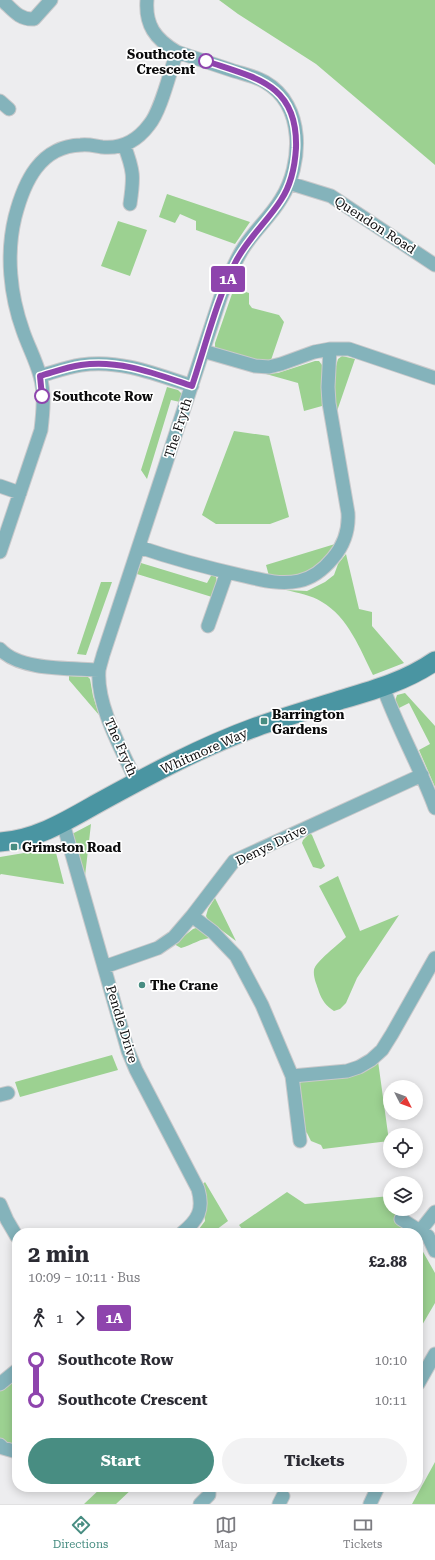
<!DOCTYPE html>
<html lang="en">
<head>
<meta charset="utf-8">
<style>
	:root { --surface:#fff; --page:#f2f2f3; --text:#2b2b33; --muted:#7c7c81; --line:#e1e1e2; --accent:#488d82 }
	body { margin:0; font-family:"Roboto Serif",serif; background:var(--page); color:var(--text); height:100vh; display:flex; flex-direction:column; font-size:15px; white-space:nowrap }
	* { box-sizing:border-box; margin:0 }
	p { font-size:13px; color:var(--muted) }
	.icon { flex:none; width:22px; height:22px; fill:none; stroke:currentColor; stroke-width:2; stroke-linecap:round; stroke-linejoin:round }
	.map { position:relative; flex:1; overflow:hidden }
	.sheet { position:absolute; left:12px; top:1228px; width:411px; height:264px; display:flex; flex-direction:column; background:var(--surface); border-radius:16px; box-shadow:0 2px 10px #0003 }
	.sheet>* { flex:none }
	.badge { padding:0 8px; border-radius:3px; font-size:14px; line-height:26px }
	.needle { width:26px; rotate:132deg }
	.buttons { position:absolute; left:383px; top:1080px; display:grid; gap:8px }
	.buttons a { display:grid; place-items:center; width:40px; height:40px; border-radius:50%; background:var(--surface); box-shadow:0 2px 10px #0003; font-size:20px }
	.map>.badge { position:absolute; translate:-50% -50%; box-shadow:0 0 0 2px #fff }
	.legs { display:flex; align-items:center; gap:6px; height:44px; padding:0 16px; font-size:13px }
	.legs p { margin-inline-start:auto }
	.headline { display:flex; align-items:center; justify-content:space-between; height:68px; padding:0 16px }
	h1 { font-size:22px; font-weight:700; line-height:30px }
	.button { display:flex; gap:8px; margin-top:auto; padding:8px 16px }
	.button a { flex:1; height:46px; border-radius:24px; background:var(--accent); color:#fff; font-size:16px; font-weight:700; line-height:46px; text-align:center }
	.button a+a { background:var(--page); color:var(--text) }
	ul { padding:0 16px; list-style:none }
	li { display:flex; align-items:center; gap:14px; height:40px; font-size:15px }
	li i { display:grid; place-items:center; width:6px; height:100%; margin:0 5px; background:currentColor }
	li i::after { content:''; width:10px; height:10px; margin:-5px; border:3px solid; border-radius:50%; background:var(--surface) }
	li p { margin-inline-start:auto }
	li:first-child i { background:linear-gradient(#0000 50%,currentColor 0) }
	li:last-child i { background:linear-gradient(currentColor 50%,#0000 0) }
	.menu { display:flex; justify-content:space-around; align-items:center; height:56px; border-top:1px solid var(--line); background:var(--surface); font-size:11px; color:var(--muted) }
	.menu a { display:grid; justify-items:center; gap:2px }
	.menu .current { color:var(--accent) }
	.map>svg:first-child { display:block }
	.green { fill:#9cd191 }
	.lines { fill:none; stroke-linecap:round; stroke-linejoin:round }
	.street-casing { stroke:#c9c9cb; stroke-width:15 }
	.secondary-casing { stroke:#c9c9cb; stroke-width:21 }
	.street { stroke:#84b3bb; stroke-width:13 }
	.secondary { stroke:#4a95a2; stroke-width:19 }
	.line-1-casing { stroke:#fff; stroke-width:9 }
	.line-1 { stroke:#8e44ad; stroke-width:6 }
	.stop-1-dot { fill:#fff; stroke:#8e44ad; stroke-width:2 }
	.poi-dot { fill:#488d82; stroke:#fff; stroke-width:1.5 }
	.labels { text-anchor:middle; dominant-baseline:central; stroke-width:3.5; stroke-linejoin:round; paint-order:stroke }
	.stop-label { font-size:13px; font-weight:bold; fill:#0b0b0c; stroke:#fff; text-anchor:end }
	.street-label { font-size:13px; fill:#0b0b0c; stroke:#fff }
	.poi-label { font-size:13px; font-weight:bold; fill:#0b0b0c; stroke:#fff; text-anchor:start }
</style>
</head>
<body>
<div class="map">
<svg width="435" height="1504" viewBox="0 0 435 1504">
	<rect width="100%" height="100%" fill="#ededef"/>
	<path class="green" d="M219,0H435V165L316,64L238,14Z
		M167,194L250,222L235,244L196,230V221L180,214L175,223L159,217Z
		M118,221L147,230L130,276L101,266Z
		M234,288L249,293V304L252,308L279,315L284,322L270,363L220,352L215,347V343Z
		M342,356L355,359L336,414C334,395 332,377 338,359Z
		M315,361H319L322,365V406L304,411L298,383L266,374L278,373Z
		M167,387L178,390L182,394L180,402L171,400L147,479L141,470Z
		M234,431L269,436L289,517L270,524H216L202,515Z
		M335,544C328,561 313,573 295,577C287,579 277,576 269,576L266,565Z
		M346,554L359,609L372,612V626L404,663L373,675C360,649 348,617 322,602C311,595 298,593 286,590L307,591L325,582L334,575L338,564Z
		M141,563L207,583L212,574L215,575C219,581 214,590 212,597L137,574Z
		M101,582H112L86,655L77,654Z
		M69,676L88,677L90,679L93,696L99,715L69,680Z
		M405,693L435,726V787L419,750L430,744L409,703L399,708L395,701L397,695Z
		M91,824L85,876L72,834Z
		M310,833L312,835L325,866L321,869L313,867L302,843L303,840Z
		M54,845L64,884L1,874L0,875V857L30,852Z
		M338,876L360,931L399,915L357,978L346,1003L340,1009L334,1011C326,1006 322,1000 319,992C317,985 313,978 314,970C315,962 339,944 346,937L319,886Z
		M215,898L236,941L208,920L206,916L208,909Z
		M196,928L201,929L212,938C201,938 192,945 181,948L174,944L193,929Z
		M112,1055L118,1070L20,1097L15,1082Z
		M378,1061L389,1141L323,1149L321,1145L311,1141L307,1133L304,1131L299,1084L302,1081L347,1077Z
		M205,1182L228,1221L212,1233H196L205,1221L201,1186Z
		M287,1192L305,1204L390,1196V1209H399L412,1233H245L239,1225Z
		M418,1243L435,1273V1303L418,1332Z
		M17,1377V1448L0,1441V1390Z
		M435,1462V1504H412Z
		M102,1487H134L116,1504H84Z"/>
	<g class="lines">
		<defs>
			<path id="street" d="M2,0C12,9 19,20 34,19L51,0
				M0,101L9,109
				M124,145C134,171 134,177 130,204
				M289,183L331,196L435,265
				M203,351L255,366L269,367L281,364L314,352L330,349H349L435,378
				M40,376C54,372 67,367 81,365C119,359 156,374 192,386
				M0,486L20,493
				M139,547C174,559 208,568 244,576C262,580 280,585 299,581C313,578 324,569 333,558C344,545 349,530 348,513L329,403L328,387L330,349
				M0,552L41,430C43,413 45,393 40,376C36,360 28,346 23,331C10,295 6,254 15,217C24,182 40,146 81,145C88,144 95,146 102,147C121,149 137,141 149,125C161,111 170,71 177,52
				M208,626L227,572
				M0,649C20,671 71,668 99,670
				M383,687C398,729 420,767 435,808
				M136,781C122,750 96,705 99,670C100,665 102,659 103,655L221,296C228,279 234,262 244,247C255,230 271,216 281,199C303,164 305,105 265,82C255,76 243,74 231,70C213,64 195,58 177,52C155,39 145,25 147,0
				M63,823L128,1051L136,1070L198,1189C204,1210 198,1220 182,1233
				M192,916L213,932L236,956L262,1005L292,1076L347,1071L359,1067L371,1060L382,1050L392,1034L435,958
				M104,967L158,948L174,937L192,916L234,861L422,775
				M292,1076L300,1141
				M0,1095L8,1093
				M0,1204L7,1220L17,1237
				M401,1219L428,1236L435,1251
				M420,1231L435,1212
				M0,1384L17,1370
				M418,1384L435,1354
				M0,1445L3,1448L17,1452
				M200,1504L209,1495V1487
				M279,1504L283,1496
				M370,1504L378,1487"/>
			<path id="secondary" d="M0,842C36,840 68,820 98,803C149,775 201,747 256,727C284,717 312,709 340,700C374,690 406,681 435,661"/>
		</defs>
		<use href="#street" class="street-casing"/>
		<use href="#secondary" class="secondary-casing"/>
		<use href="#street" class="street"/>
		<use href="#secondary" class="secondary"/>
	</g>
	<g class="lines">
		<defs>
			<path id="line-1" d="M42,396L40,376C54,372 67,367 81,365C119,359 156,374 192,386C205,347 217,299 235,263C247,239 267,222 281,200C291,185 295,165 296,148C298,84 256,78 206,61"/>
		</defs>
		<use href="#line-1" class="line-1-casing"/>
		<use href="#line-1" class="line-1"/>
	</g>
	<g class="stop-1-dot">
		<circle cx="206" cy="61" r="7"/>
		<circle cx="42" cy="396" r="7"/>
	</g>
	<g class="poi-dot">
		<rect x="260" y="717" width="8" height="8" rx="2"/>
		<rect x="10" y="843" width="8" height="8" rx="2"/>
		<circle cx="142" cy="985" r="4"/>
	</g>
	<g class="labels">
		<g class="stop-label">
			<text x="195" y="54">Southcote<tspan x="195" dy="15">Crescent</tspan></text>
			<text x="53" y="396" text-anchor="start">Southcote Row</text>
		</g>
		<g class="street-label">
			<text transform="translate(375 225) rotate(33)">Quendon Road</text>
			<text transform="translate(178 428) rotate(-72)">The Fryth</text>
			<text transform="translate(121 747) rotate(66)">The Fryth</text>
			<text transform="translate(204 751) rotate(-24)">Whitmore Way</text>
			<text transform="translate(271 845) rotate(-26)">Denys Drive</text>
			<text transform="translate(122 1024) rotate(73)">Pendle Drive</text>
		</g>
		<g class="poi-label">
			<text x="272" y="714">Barrington<tspan x="272" dy="15">Gardens</tspan></text>
			<text x="22" y="847">Grimston Road</text>
			<text x="150" y="985">The Crane</text>
		</g>
	</g>
</svg>
<div class="buttons">
<a><svg class="needle" viewBox="-14 -14 28 28"><path d="M0-13l5 13h-10z" fill="#e53935"/><path d="M0 13l5-13h-10z" fill="#7c7c81"/></svg></a>
<a><svg class="icon" aria-label="locate" viewBox="0 0 24 24"><circle cx="12" cy="12" r="6"/><path d="M12 2v4M12 18v4M2 12h4M18 12h4"/></svg></a>
<a><svg class="icon" aria-label="layers" viewBox="0 0 24 24"><path d="M12 4l9 5-9 5-9-5zM3 14l9 5 9-5"/></svg></a>
</div>
<b class="badge" style="left:228px;top:279px;background:#8e44ad;color:#fff">1A</b>
<section class="sheet">
<div class="headline"><div><h1>2 min</h1><p>10:09 – 10:11 · Bus</p></div><b>£2.88</b></div>
<div class="legs"><svg class="icon" aria-label="walk" viewBox="0 0 24 24"><circle cx="13" cy="4" r="2"/><path d="M13 8l-2 6 4 7M11 14l-3 7M7 12l3-4h3l4 4"/></svg>1<svg class="icon" aria-label="forward" viewBox="0 0 24 24"><path d="M9 5l7 7-7 7"/></svg><b class="badge" style="background:#8e44ad;color:#fff">1A</b></div>
<ul>
<li><i style="color:#8e44ad"></i><b>Southcote Row</b><p>10:10</p></li>
<li><i style="color:#8e44ad"></i><b>Southcote Crescent</b><p>10:11</p></li>
</ul>
<div class="button"><a>Start</a><a>Tickets</a></div>
</section>
</div>
<nav class="menu">
<a class="current"><svg class="icon" aria-label="directions" viewBox="0 0 24 24"><path d="M12 3l9 9-9 9-9-9zM9 14v-3h6M13 9l2 2-2 2"/></svg>Directions</a>
<a><svg class="icon" aria-label="map" viewBox="0 0 24 24"><path d="M3 6l6-2 6 2 6-2v14l-6 2-6-2-6 2zM9 4v14M15 6v14"/></svg>Map</a>
<a><svg class="icon" aria-label="tickets" viewBox="0 0 24 24"><path d="M3 7h18v10H3zM15 7v10"/></svg>Tickets</a>
</nav>
</body>
</html>
